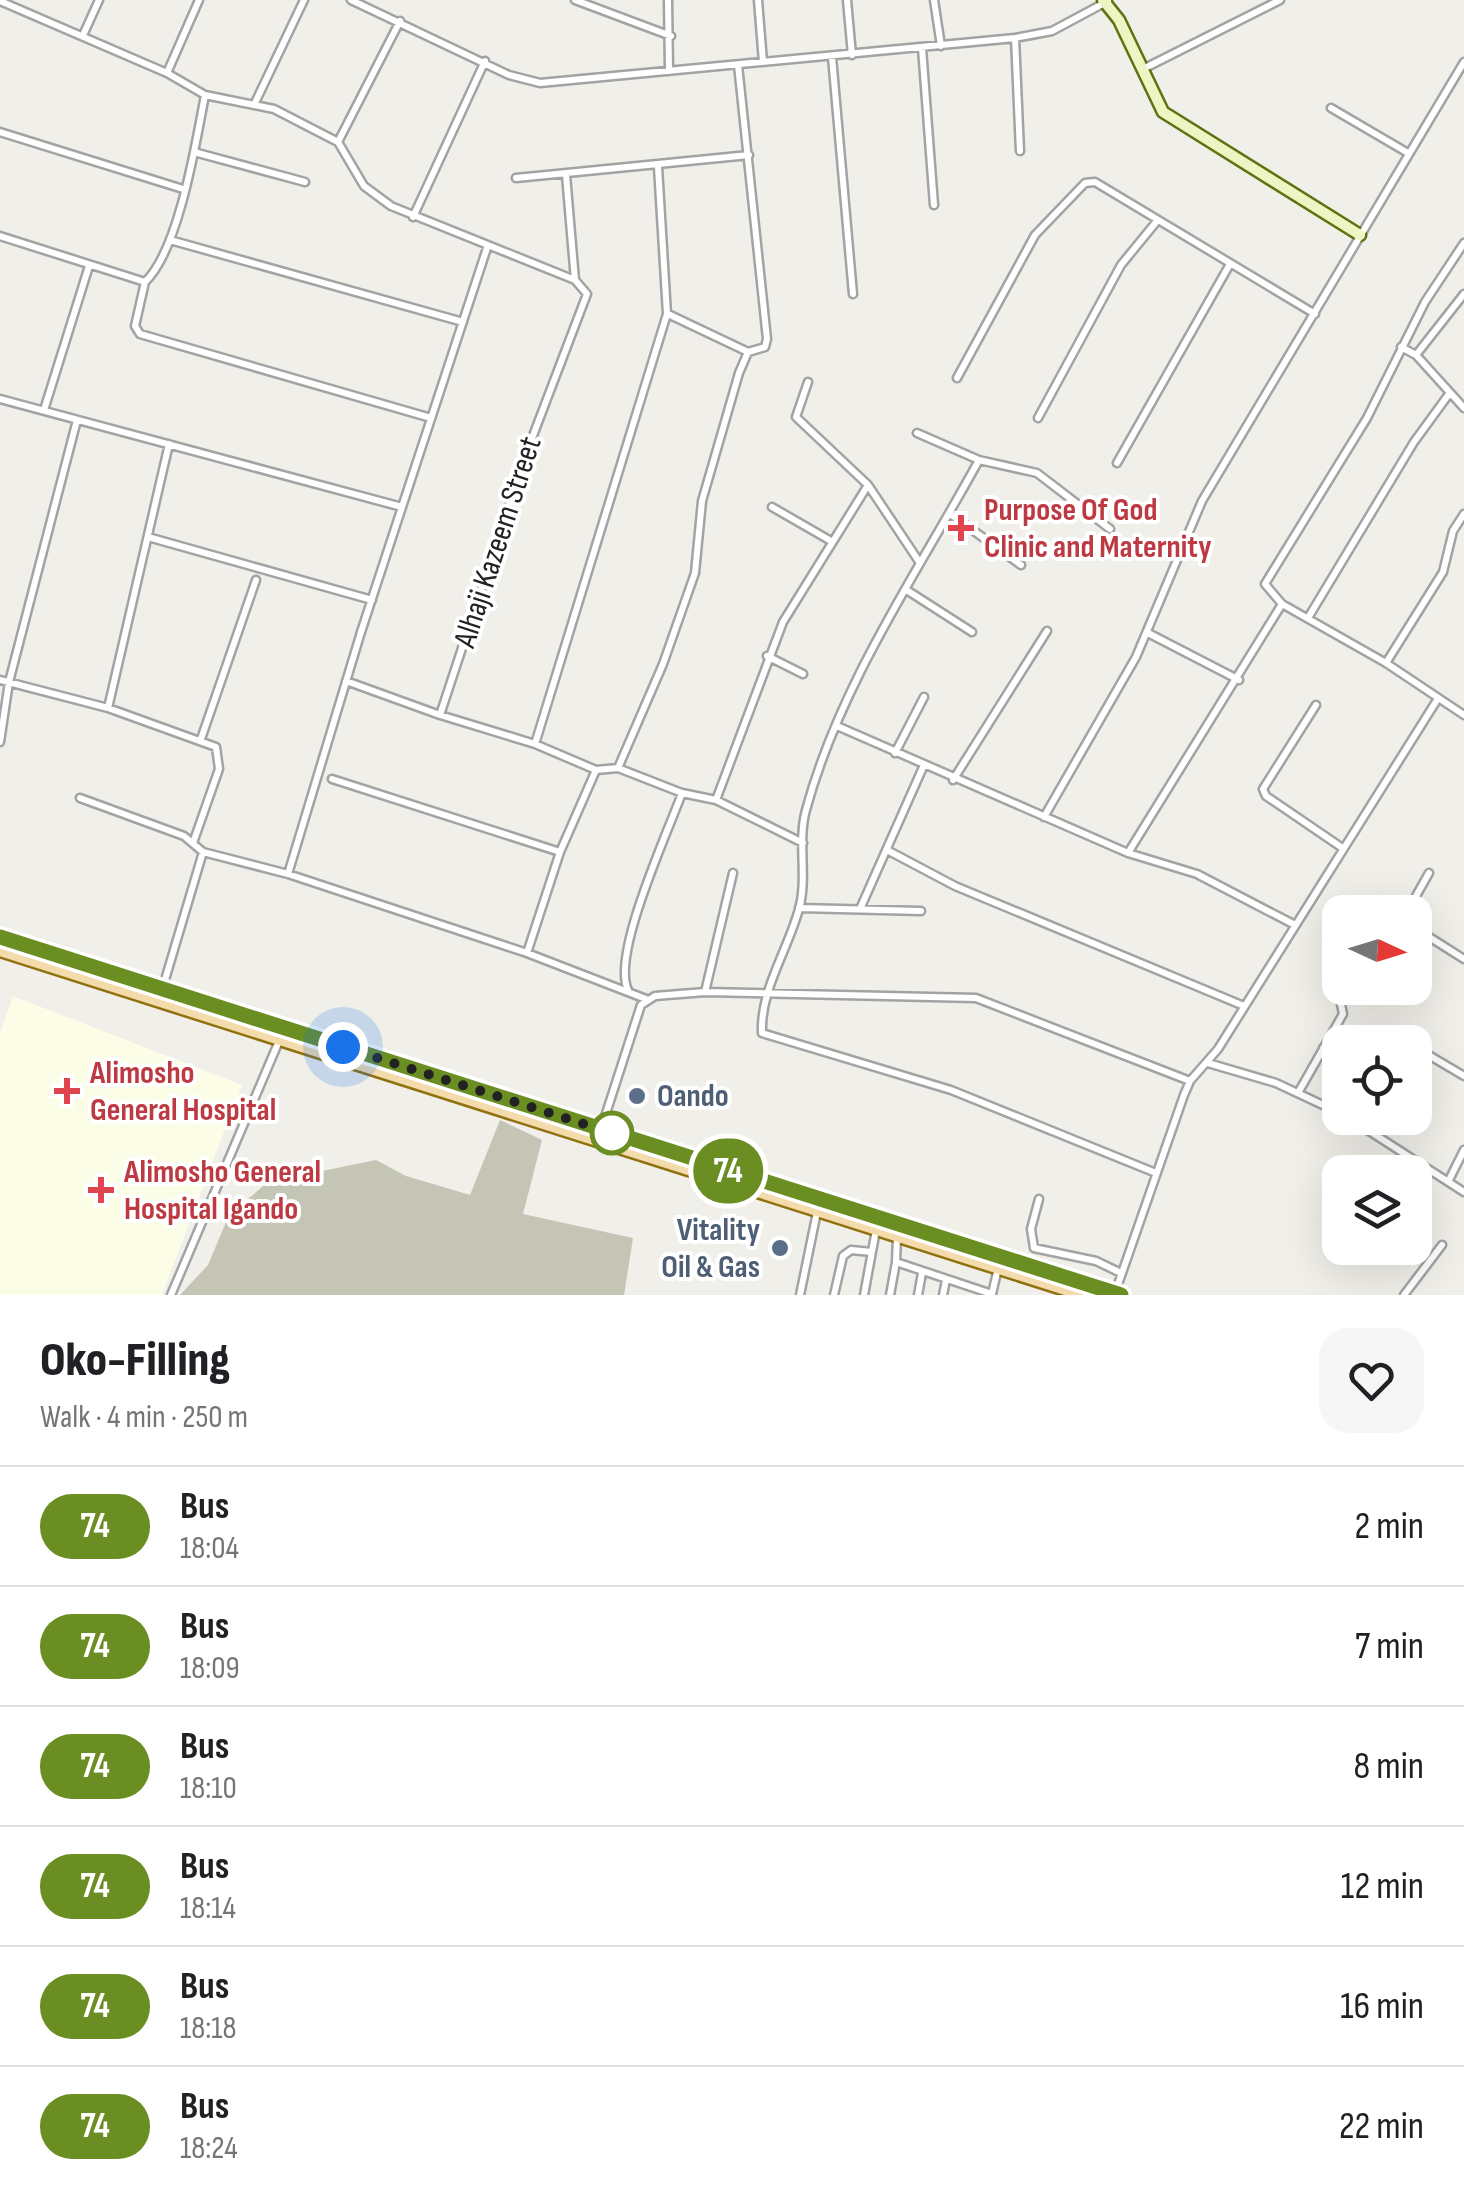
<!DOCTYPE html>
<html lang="en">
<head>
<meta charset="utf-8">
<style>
	:root { --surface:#fff; --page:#f6f6f6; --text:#202124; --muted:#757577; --line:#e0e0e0 }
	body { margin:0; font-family:"Sofia Sans Condensed",sans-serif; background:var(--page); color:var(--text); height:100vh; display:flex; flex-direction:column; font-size:38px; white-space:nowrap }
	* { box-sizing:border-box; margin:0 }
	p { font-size:32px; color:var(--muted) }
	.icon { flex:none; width:55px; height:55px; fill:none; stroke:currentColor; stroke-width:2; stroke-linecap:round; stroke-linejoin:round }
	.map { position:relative; height:1295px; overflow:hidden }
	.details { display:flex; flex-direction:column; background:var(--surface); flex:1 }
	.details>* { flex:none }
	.badge { padding:0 20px; border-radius:32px; font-size:35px; line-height:65px }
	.needle { width:65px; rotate:94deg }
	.buttons { position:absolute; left:1322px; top:895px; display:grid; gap:20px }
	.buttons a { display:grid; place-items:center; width:110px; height:110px; border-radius:20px; background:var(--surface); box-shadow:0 10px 40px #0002; font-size:50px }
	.you { position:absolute; width:50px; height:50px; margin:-25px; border:8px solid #fff; border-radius:50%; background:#1a73e8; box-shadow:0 0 0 15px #1a73e833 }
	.map>.badge { position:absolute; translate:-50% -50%; box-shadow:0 0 0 5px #fff }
	.round { display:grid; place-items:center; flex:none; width:105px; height:105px; border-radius:30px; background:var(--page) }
	.summary { display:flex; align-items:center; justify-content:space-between; height:170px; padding:0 40px }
	h1 { font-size:48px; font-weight:800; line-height:75px }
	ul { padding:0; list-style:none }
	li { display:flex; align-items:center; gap:30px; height:120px; padding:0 40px; border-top:2px solid var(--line) }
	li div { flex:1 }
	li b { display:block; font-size:38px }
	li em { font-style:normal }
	li .badge { min-width:110px; font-weight:700; text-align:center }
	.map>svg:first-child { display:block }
	.education { fill:#fbfde7 }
	.construction { fill:#c4c5b5 }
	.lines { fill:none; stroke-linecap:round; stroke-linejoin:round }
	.street-casing { stroke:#a3a3a3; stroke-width:11 }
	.secondary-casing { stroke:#5e7210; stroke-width:15 }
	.primary-casing { stroke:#91710f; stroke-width:15 }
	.street { stroke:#fff; stroke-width:6 }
	.secondary { stroke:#eef5c4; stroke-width:10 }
	.primary { stroke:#f4dbac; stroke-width:10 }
	.line-casing { stroke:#fff; stroke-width:22 }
	.line { stroke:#6b8e23; stroke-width:15 }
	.walk { stroke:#222; stroke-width:10; stroke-dasharray:0 18 }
	.health-dot { fill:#e0444e; stroke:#fff; stroke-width:4 }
	.service-dot { fill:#5c6f8a; stroke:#fff; stroke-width:4 }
	.stop-dot { fill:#fff; stroke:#6b8e23; stroke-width:5 }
	.labels { text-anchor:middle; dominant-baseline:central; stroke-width:8; stroke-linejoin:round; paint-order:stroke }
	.health-label { font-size:32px; font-weight:bold; fill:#be3a42; stroke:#fff; text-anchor:start }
	.street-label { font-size:32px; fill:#222; stroke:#fff }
	.service-label { font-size:32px; font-weight:bold; fill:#4e5e75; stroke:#fff; text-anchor:start }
</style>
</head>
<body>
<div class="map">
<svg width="1464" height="1295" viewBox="0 0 1464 1295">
	<rect width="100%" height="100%" fill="#f1efe9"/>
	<path class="education" d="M13,996L242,1085L162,1295H0V1033Z"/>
	<path class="construction" d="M500,1120L542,1140L523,1214L633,1238L624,1295H180L208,1265L229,1215L268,1182L376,1160L406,1176L470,1195Z"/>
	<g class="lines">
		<defs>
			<path id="street" d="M351,0L509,75L540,83L1015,38L1052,31L1108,1
				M575,0L671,36
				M668,0L669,71
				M758,0L763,62
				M847,0L852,55
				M934,0L941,46
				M0,1L167,73
				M84,33L99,0
				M1015,38L1020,151
				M922,48L934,205
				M832,57L853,294
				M1143,69L1280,0
				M205,95L274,109L338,142L364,186L391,206L575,280L587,294L526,454L440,715L346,681
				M254,105L304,0
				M1331,108L1408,153
				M0,132L183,189
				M338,142L400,21
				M194,152L305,182
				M566,175L575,280
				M516,178L749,155
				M413,217L485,61
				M0,236L145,282L135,326L140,334L431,418
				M170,240L463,322
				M1464,243L1425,302L1367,418L1265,584L1282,604L1386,663L1464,715
				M145,282C179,250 196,142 205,95L167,73L199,0
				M668,314L748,352
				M1401,347L1416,355L1464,408
				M1416,355L1464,294
				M957,378L1035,235L1085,183L1095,182L1315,314
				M808,382L796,417L868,485L920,563
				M0,399L402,507
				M44,410L89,266
				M1038,418L1121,265L1157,221
				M917,433L979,460L1037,473L1110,529
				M979,460C918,572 840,684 806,810C797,842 808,877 799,909C788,950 760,990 762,1033L951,1090L1156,1173
				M1117,463L1230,264
				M772,507L831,541
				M949,513L1021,565
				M148,537L372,600
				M905,589L972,632
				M1308,618L1414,442L1449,394
				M1148,633L1239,680
				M767,656L803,674
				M1386,663L1443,572L1453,531L1464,514
				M0,680L108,708L216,747L219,769L193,843
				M1316,705L1263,789L1266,796L1341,847
				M108,708L169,444
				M440,715L535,744L596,770L618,768L682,793L716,800L803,843
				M837,726L1128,853L1197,874L1295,925
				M201,739L256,580
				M0,742L9,682L77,420
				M535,744L667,314L658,167
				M895,753L924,697
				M618,768L663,664L695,573L702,501L739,373L748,352L765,347L767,339L738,65
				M332,779L560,852
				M953,780L1047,631
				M80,798L184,836L203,852L288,874L527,953L646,999
				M716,800L783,622L868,485
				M1044,817L1136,657L1202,501L1464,62
				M887,850L955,886L1244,1006
				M1128,853L1282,604
				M288,874L361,632L488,245
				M799,908L921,911
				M860,909L924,765
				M1407,912L1429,873
				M1415,928L1464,959
				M527,953L560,852L596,770
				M162,990L203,852
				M628,990C611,955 668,832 682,793
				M705,992L733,873
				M1397,1036L1408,1042
				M1376,1042L1378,1033
				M1415,1047L1464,1076
				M1323,1048L1340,1054
				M1208,1063L1276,1083L1340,1113
				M1298,1093L1343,1014L1332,960
				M1349,1118L1464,1192
				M601,1129L641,1005L655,996L705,992L976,998L1190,1081
				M1449,1180L1464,1150
				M1039,1199L1031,1229L1034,1248L1096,1261L1121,1273
				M897,1237L896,1262L992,1294L998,1268
				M1115,1293L1184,1095L1190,1081L1218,1049L1437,700
				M171,1295L279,1041
				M800,1295L817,1212
				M834,1295L843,1256L851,1250L872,1252
				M864,1295L876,1230
				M890,1295L896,1262
				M918,1295L922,1273
				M943,1295L946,1280
				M1404,1295L1442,1245"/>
			<path id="secondary" d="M1103,0L1119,20L1163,112L1360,235"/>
			<path id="primary" d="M0,937L1121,1295
				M0,951L1081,1295"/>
		</defs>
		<use href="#street" class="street-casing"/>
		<use href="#secondary" class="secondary-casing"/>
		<use href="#primary" class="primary-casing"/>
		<use href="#street" class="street"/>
		<use href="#secondary" class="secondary"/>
		<use href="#primary" class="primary"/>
	</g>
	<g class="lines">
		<defs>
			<path id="line" d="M0,937L1121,1295"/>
		</defs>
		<use href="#line" class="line-casing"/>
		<use href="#line" class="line"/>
		<path class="walk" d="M343,1047L612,1133"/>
	</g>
	<g class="health-dot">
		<path d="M956 513h10v10h10v10h-10v10h-10v-10h-10v-10h10z"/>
		<path d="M62 1076h10v10h10v10h-10v10h-10v-10h-10v-10h10z"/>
		<path d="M96 1175h10v10h10v10h-10v10h-10v-10h-10v-10h10z"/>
	</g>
	<g class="service-dot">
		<circle cx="637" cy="1096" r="10"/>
		<circle cx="780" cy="1248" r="10"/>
	</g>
	<circle class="stop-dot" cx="612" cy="1133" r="20"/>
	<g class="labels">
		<g class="health-label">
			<text x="984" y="510">Purpose Of God<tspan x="984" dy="37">Clinic and Maternity</tspan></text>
			<text x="90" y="1073">Alimosho<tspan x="90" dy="37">General Hospital</tspan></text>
			<text x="124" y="1172">Alimosho General<tspan x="124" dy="37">Hospital Igando</tspan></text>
		</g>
		<g class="street-label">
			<text transform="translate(498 542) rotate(-72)">Alhaji Kazeem Street</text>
		</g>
		<g class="service-label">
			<text x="657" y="1096">Oando</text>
			<text x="760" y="1230" text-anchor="end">Vitality<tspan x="760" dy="37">Oil &amp; Gas</tspan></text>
		</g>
	</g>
</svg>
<div class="buttons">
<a><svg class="needle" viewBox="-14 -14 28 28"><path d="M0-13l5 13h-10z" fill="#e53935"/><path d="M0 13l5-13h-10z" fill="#757577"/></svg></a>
<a><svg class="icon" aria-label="locate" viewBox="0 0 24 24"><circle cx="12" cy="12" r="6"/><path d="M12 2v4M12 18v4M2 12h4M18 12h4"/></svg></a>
<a><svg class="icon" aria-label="layers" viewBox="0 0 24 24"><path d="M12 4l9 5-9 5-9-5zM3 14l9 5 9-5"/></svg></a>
</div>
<div class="you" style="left:343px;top:1047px"></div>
<b class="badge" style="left:728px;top:1171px;background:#6b8e23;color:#fff">74</b>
</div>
<section class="details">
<div class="summary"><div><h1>Oko-Filling</h1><p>Walk · 4 min · 250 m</p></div><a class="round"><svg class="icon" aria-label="heart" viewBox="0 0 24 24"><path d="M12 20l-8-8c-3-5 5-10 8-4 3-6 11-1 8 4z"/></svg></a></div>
<ul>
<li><span class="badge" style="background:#6b8e23;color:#fff">74</span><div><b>Bus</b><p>18:04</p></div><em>2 min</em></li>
<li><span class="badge" style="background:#6b8e23;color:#fff">74</span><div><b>Bus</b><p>18:09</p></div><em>7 min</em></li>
<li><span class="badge" style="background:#6b8e23;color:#fff">74</span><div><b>Bus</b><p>18:10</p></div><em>8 min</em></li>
<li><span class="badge" style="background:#6b8e23;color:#fff">74</span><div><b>Bus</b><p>18:14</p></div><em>12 min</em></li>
<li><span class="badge" style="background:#6b8e23;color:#fff">74</span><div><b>Bus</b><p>18:18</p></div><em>16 min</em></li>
<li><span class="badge" style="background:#6b8e23;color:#fff">74</span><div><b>Bus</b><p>18:24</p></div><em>22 min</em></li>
</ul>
</section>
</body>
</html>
